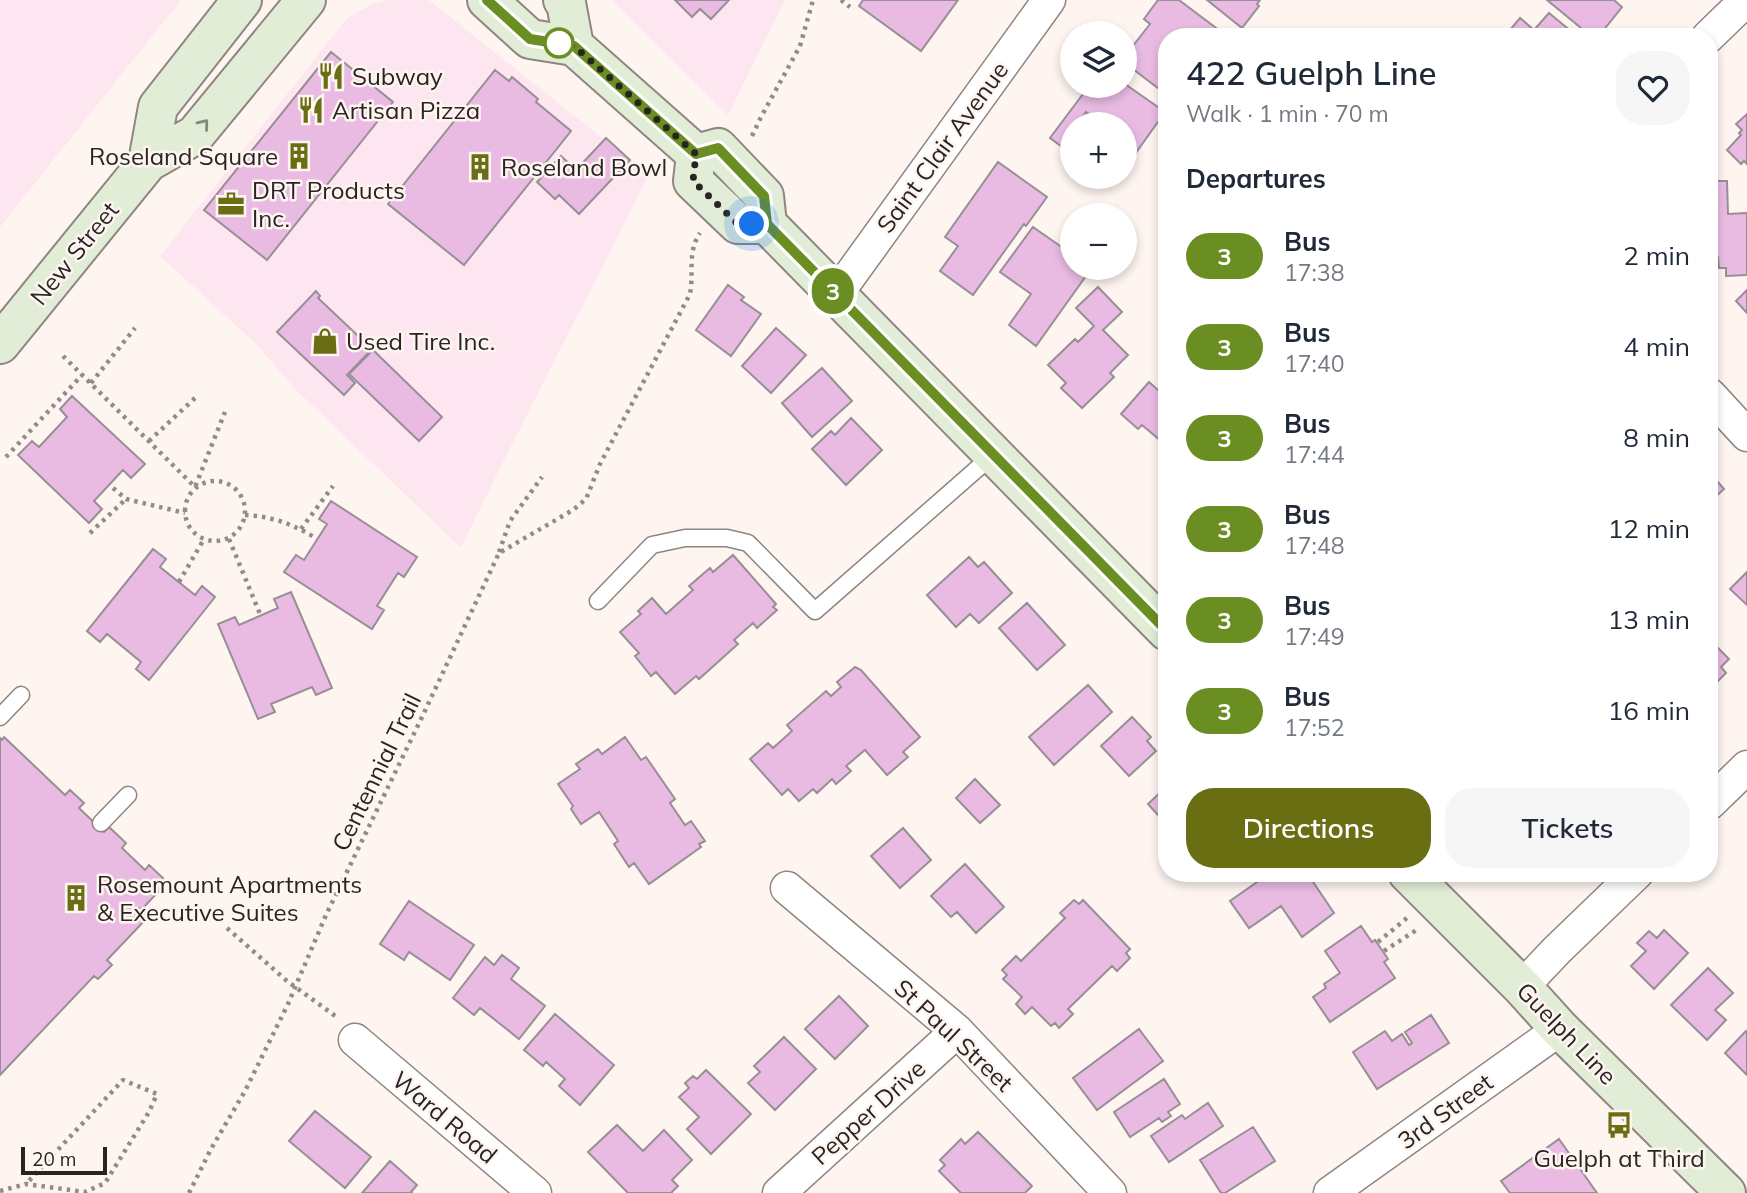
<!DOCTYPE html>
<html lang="en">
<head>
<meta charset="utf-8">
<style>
	:root { --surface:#fff; --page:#f6f6f7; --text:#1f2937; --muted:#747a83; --accent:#696e12 }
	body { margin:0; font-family:Mulish,sans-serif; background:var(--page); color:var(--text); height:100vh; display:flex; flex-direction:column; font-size:26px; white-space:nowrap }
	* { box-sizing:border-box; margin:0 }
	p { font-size:23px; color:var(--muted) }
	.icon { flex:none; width:38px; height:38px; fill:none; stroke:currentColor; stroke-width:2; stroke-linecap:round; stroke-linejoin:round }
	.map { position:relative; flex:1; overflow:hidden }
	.details { position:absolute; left:1158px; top:28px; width:560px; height:854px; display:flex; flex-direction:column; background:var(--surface); border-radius:28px; box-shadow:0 4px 10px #0003 }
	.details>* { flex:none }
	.badge { padding:0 14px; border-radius:23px; font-size:24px; line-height:46px }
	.tools { position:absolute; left:1060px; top:21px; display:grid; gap:14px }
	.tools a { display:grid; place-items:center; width:77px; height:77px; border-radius:50%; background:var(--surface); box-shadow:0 4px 10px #0003; font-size:35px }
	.scale { position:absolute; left:21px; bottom:18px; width:86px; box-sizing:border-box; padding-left:7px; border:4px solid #282422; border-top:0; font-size:19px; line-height:24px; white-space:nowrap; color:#282422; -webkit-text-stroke:5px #fef5f1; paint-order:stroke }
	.you { position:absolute; width:35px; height:35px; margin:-18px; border:5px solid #fff; border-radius:50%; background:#1a73e8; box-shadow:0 0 0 10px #1a73e833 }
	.map>.badge { position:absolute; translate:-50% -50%; box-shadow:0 0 0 4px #fff }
	h2 { padding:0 28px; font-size:26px; line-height:63px }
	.round { display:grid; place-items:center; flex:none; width:74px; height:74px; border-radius:28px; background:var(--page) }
	.overview { display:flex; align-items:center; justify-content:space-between; height:119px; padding:0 28px }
	h1 { font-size:33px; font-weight:600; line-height:52px }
	.cta { display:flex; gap:14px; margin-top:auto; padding:14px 28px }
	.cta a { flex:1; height:80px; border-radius:28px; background:var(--accent); color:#fff; font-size:28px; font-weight:600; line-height:80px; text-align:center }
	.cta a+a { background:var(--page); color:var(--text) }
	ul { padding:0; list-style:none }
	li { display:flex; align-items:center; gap:21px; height:91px; padding:0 28px }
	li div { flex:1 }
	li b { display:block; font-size:26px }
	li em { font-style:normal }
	li .badge { min-width:77px; font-weight:700; text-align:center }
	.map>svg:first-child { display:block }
	.commercial { fill:#fee6f1 }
	.building { fill:#e9bbe3; stroke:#978f95; stroke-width:2 }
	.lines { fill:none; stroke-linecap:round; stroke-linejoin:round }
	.service-casing { stroke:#8f8581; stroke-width:19 }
	.minor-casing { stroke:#8f8581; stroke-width:35 }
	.secondary-casing { stroke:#8f8581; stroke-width:42 }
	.path { stroke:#928c89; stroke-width:4.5; stroke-dasharray:3.5 5; stroke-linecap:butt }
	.service { stroke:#fff; stroke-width:16 }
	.minor { stroke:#fff; stroke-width:32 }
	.secondary { stroke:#e2edd7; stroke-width:38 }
	.oneway { stroke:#85887c }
	.line-casing { stroke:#fff; stroke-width:16 }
	.line { stroke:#6b8e23; stroke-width:10 }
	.walk { stroke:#282422; stroke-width:7; stroke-dasharray:0 12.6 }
	.stop-dot { fill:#fff; stroke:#6b8e23; stroke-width:3.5 }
	.labels { text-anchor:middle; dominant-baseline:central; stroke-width:5; stroke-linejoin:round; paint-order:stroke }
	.poi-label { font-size:24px; fill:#282422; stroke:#fef5f1; text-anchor:start }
	.street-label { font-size:24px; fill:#282422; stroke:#fef5f1 }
</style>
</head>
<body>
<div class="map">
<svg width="1747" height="1193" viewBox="0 0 1747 1193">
	<rect width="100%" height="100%" fill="#fef5f1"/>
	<path class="commercial" d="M0,0H181L0,227Z
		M388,0H429L649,175L502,464L461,548L294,388L257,345L160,256L347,18L372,4Z
		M612,0H785L728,115Z"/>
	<path class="building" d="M675,0H729L711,19L700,9L692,17Z
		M863,0H958L921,51L859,6Z
		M1158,0H1179L1220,31L1215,37H1167V95L1125,63V56L1150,24L1144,19Z
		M1207,0H1260L1257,4L1259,6L1242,28Z
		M1547,0H1614L1622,7L1598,37H1592Z
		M1549,13L1578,37L1505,36L1520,18L1534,30Z
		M331,52L393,102L267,260L204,210Z
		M495,70L509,81L512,77L538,99L536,102L571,131L464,265L388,204Z
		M1125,84L1165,112L1135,154L1125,147V124H1104L1086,112L1082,117L1092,124H1073V155L1050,138L1089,86H1125Z
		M1747,114V164L1744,161L1741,164L1727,150L1741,135L1739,133L1742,130L1736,124Z
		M606,138L630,160L579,214L559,195L555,199L537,182L561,156L576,170Z
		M998,162L1047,197L1026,226L1024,224L973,295L940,271L958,246L945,237Z
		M1710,181H1727L1728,214L1747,213V275L1726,276V268H1719L1718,257H1710Z
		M1033,227L1073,255V268L1091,269L1036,346L1009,325L1031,294L1000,272Z
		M728,285L744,297L741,300L761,314L731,356L696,330Z
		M1098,287L1122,312L1103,330L1128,355L1110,373L1114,377L1082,408L1061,388L1066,383L1048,365L1075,339L1078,342L1094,326L1076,308Z
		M1747,290V313L1736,301Z
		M316,291L320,296L318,298L372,349L347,375L355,383L344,395L277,332Z
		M776,328L806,355L771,393L742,366Z
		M373,350L442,417L419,441L349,374Z
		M822,368L852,401L812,437L782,403Z
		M1149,382L1167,398V433L1161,441L1142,425L1138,429L1121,414Z
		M72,396L145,464L131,478L123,470L94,501L102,509L89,523L18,455L32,441L39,447L67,417L60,409Z
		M851,418L882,450L846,485L812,449L831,431L835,435Z
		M1710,473L1724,489L1710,502Z
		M331,501L417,557L404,577L398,573L377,606L384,610L372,629L284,572L296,555L304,560L327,524L319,519Z
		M153,549L166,559L160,567L195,595L202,586L215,597L149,680L136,669L141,662L107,634L100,642L87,631Z
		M733,555L776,604L773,607L777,610L757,628L753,623L734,640L738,644L699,679L696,676L675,694L656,672L651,676L635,656L639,653L620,632L641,614L638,611L652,598L666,614L693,590L689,586L710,568L713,572Z
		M969,557L978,567L984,562L1012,593L979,623L970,614L956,627L927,595Z
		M1747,572V605L1730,589Z
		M291,592L332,688L316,695L312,687L271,704L275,712L258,719L218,624L235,617L239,625L278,608L274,599Z
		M1027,603L1065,645L1037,670L999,628Z
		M1710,640L1729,659L1721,667L1726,673L1710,689Z
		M855,667L861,670L920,737L903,752L908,757L887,775L865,750L846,766L851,771L836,784L832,779L817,793L813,789L799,801L788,789L782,795L750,759L768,743L773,748L792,731L787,725L826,691L831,696L841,687L837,682Z
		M1088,685L1112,712L1054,765L1029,737Z
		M1132,717L1151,737L1147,741L1156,751L1129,776L1101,746Z
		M4,737L65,795L70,790L84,803L79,808L104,832L109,827L126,843L122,848L145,870L149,865L163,878L159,883L163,887L142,909L138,908L148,917L107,960L112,965L98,979L94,976L0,1075V738L2,740Z
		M625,737L641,760L646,757L675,799L670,803L685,825L691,821L705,841L699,844L701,847L649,884L634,863L629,867L614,844L618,841L599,812L581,824L571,809L573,806L558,784L580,769L576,764L598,749L602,754Z
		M975,779L1000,805L980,823L956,798Z
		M1167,786V825L1148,804Z
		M903,828L931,860L900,888L871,856Z
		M965,864L1004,907L976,933L957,912L951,917L931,896Z
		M1270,873H1307L1334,913L1302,937L1281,906L1249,928L1230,901Z
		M1074,900L1079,904L1083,900L1130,949L1126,953L1130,958L1117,971L1112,966L1068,1009L1073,1014L1059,1028L1055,1023L1051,1026L1032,1007L1025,1014L1016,1004L1022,997L1003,979L1007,975L1002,970L1016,956L1021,961L1065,918L1060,913Z
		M409,901L474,945L450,980L409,952L404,960L380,944Z
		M1361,926L1372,942L1375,940L1388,959L1384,962L1395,978L1330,1022L1313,997L1326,988L1324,984L1340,973L1325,951Z
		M1664,930L1688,953L1654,989L1631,966L1646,951L1637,943L1649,931L1657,938Z
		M502,955L519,968L511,979L545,1006L519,1039L480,1008L474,1015L453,998L485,957L494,965Z
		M1708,968L1733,993L1715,1010L1726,1020L1707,1040L1671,1005Z
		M839,996L868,1026L835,1059L805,1029Z
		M555,1014L614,1065L580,1105L559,1086L565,1079L546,1062L543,1066L524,1050Z
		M1431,1015L1449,1043L1377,1089L1353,1052L1385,1031L1392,1041L1402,1034L1409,1045L1412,1043L1405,1032Z
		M1139,1029L1163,1061L1097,1110L1073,1078Z
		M1746,1031L1747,1032V1075L1725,1053Z
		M784,1037L816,1069L775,1110L748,1083L760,1072L754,1066Z
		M706,1070L751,1114L711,1154L687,1129L699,1117L679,1097L689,1088L685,1083L693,1076L697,1079Z
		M1164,1079L1180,1104L1168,1112L1171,1116L1162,1122L1159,1118L1130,1137L1114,1112Z
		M1208,1103L1223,1126L1169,1162L1151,1136L1182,1115L1185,1119Z
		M315,1111L371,1157L345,1188L289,1141Z
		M617,1125L643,1151L664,1130L692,1160L672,1180L678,1186L671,1193H628L588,1152Z
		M1253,1127L1275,1161L1225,1193H1221L1200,1160Z
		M978,1132L1032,1186L1025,1193H961L939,1171L945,1165L940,1160L961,1139L965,1144Z
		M1559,1139L1597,1193H1510L1501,1181Z
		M390,1161L417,1185L411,1192L412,1193H362Z"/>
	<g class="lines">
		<defs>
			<path id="service" d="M598,601L652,545L685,538H727L748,543L815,611L994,454
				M0,717L21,695
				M101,823L128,795"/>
			<path id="minor" d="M1708,37L1740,6L1747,1
				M836,295L1049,0
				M1710,395L1747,435
				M1710,803L1747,767
				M787,888L957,1031L1110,1193
				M1522,987L1557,950L1637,873
				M355,1040L535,1193
				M779,1193L957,1031
				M1330,1193L1560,1029"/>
			<path id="secondary" d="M487,0L530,39L574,46L696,154
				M563,0L566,3L574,46
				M696,154L718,148L764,196L767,224L1167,631
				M696,154L693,181L738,224H767
				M148,162L158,107L242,0
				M0,344L148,162L195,135L306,0
				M1408,873L1522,987L1560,1029L1726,1193"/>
		</defs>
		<use href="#service" class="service-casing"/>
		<use href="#minor" class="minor-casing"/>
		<use href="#secondary" class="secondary-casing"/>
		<path class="path" d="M841,0L850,7
			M752,136L761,117L800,46L813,0
			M63,356L195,487L225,412
			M91,383L135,328
			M149,441L195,398
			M6,457L82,375
			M185 511a30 30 0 1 1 60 0a30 30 0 1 1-60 0Z
			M113,488L126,499L185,513
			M245,515C272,516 295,525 317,539
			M301,529L333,486
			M90,533L126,499
			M229,539L260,614
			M499,552L510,521L542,477
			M179,582L204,539
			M1313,880L1323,873
			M227,928L287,981L338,1018
			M1378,942L1407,918
			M1384,951L1418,929
			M0,1191L26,1184L85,1192L105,1183L149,1112L157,1094L123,1080L26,1184
			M189,1193L211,1149L245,1091L288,1004L326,915L423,715L499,553L573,510L586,499L600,464L690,294C694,273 687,252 700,233"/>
		<use href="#service" class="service"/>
		<use href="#minor" class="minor"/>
		<use href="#secondary" class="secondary"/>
	</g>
	<defs><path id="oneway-chevron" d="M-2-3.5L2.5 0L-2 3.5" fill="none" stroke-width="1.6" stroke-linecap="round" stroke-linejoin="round" transform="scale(1.75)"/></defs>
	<use class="oneway" href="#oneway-chevron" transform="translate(204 124) rotate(-51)"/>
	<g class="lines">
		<defs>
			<path id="line" d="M487,0L530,39L574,46L696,154L718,148L764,196L767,224L1167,631"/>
		</defs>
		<use href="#line" class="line-casing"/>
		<use href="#line" class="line"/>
		<path class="walk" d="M559,43L574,46L696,154L693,181L738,224H752"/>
	</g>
	<defs>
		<symbol id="restaurant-bare" viewBox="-9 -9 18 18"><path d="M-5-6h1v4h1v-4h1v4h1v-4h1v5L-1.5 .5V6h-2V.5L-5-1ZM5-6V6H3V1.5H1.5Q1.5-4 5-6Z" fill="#696e12" stroke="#fef5f1" stroke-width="2.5" paint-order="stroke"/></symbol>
		<symbol id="building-bare" viewBox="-9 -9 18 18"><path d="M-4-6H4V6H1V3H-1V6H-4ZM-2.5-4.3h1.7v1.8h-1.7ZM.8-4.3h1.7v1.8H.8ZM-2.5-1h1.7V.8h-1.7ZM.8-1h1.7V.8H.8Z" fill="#696e12" stroke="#fef5f1" stroke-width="2.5" paint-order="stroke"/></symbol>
		<symbol id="office-bare" viewBox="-9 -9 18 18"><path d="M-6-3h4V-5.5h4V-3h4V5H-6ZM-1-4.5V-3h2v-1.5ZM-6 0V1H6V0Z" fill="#696e12" stroke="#fef5f1" stroke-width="2.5" paint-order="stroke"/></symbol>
		<symbol id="shop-bare" viewBox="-9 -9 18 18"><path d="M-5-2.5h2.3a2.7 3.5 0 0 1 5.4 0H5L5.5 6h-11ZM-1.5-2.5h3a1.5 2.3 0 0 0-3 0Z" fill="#696e12" stroke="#fef5f1" stroke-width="2.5" paint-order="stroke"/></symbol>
		<symbol id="bus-bare" viewBox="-9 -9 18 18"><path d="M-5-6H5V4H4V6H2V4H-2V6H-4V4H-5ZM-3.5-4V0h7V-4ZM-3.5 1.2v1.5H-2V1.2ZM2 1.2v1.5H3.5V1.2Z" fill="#696e12" stroke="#fef5f1" stroke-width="2.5" paint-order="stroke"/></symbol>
	</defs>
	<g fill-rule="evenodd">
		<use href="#restaurant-bare" x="312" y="57" width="38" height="38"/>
		<use href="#restaurant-bare" x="292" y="91" width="38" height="38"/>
		<use href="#building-bare" x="280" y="137" width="38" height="38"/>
		<use href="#building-bare" x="461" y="148" width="38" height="38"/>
		<use href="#office-bare" x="212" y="185" width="38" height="38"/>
		<use href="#shop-bare" x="306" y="322" width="38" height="38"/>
		<use href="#building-bare" x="57" y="879" width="38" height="38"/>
		<use href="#bus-bare" x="1600" y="1106" width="38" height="38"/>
	</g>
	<circle class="stop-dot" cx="559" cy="43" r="14"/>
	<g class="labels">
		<g class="poi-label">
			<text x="352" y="76">Subway</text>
			<text x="332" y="110">Artisan Pizza</text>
			<text x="278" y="156" text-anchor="end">Roseland Square</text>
			<text x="501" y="167">Roseland Bowl</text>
			<text x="252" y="190">DRT Products<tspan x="252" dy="28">Inc.</tspan></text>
			<text x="346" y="341">Used Tire Inc.</text>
			<text x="97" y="884">Rosemount Apartments<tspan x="97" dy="28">&amp; Executive Suites</tspan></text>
			<text x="1619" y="1158" text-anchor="middle">Guelph at Third</text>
		</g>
		<g class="street-label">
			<text transform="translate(942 147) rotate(-54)">Saint Clair Avenue</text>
			<text transform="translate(74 253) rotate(-51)">New Street</text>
			<text transform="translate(376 772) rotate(-64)">Centennial Trail</text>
			<text transform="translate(1567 1033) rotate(46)">Guelph Line</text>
			<text transform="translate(954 1035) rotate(43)">St Paul Street</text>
			<text transform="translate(1445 1111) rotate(-36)">3rd Street</text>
			<text transform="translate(868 1112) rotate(-42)">Pepper Drive</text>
			<text transform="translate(445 1117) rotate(40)">Ward Road</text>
		</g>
	</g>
</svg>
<div class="tools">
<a><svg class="icon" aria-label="layers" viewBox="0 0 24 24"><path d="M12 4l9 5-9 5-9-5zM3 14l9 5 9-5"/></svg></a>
<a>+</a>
<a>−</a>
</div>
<div class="scale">20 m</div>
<div class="you" style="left:752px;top:224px"></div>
<b class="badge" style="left:833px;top:291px;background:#6b8e23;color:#fff">3</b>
<section class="details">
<div class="overview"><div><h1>422 Guelph Line</h1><p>Walk · 1 min · 70 m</p></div><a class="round"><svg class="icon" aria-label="heart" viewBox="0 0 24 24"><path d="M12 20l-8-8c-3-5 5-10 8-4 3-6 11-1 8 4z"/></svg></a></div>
<h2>Departures</h2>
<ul>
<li><span class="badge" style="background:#6b8e23;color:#fff">3</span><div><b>Bus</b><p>17:38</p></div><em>2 min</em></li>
<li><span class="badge" style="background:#6b8e23;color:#fff">3</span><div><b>Bus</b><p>17:40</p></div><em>4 min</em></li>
<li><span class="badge" style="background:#6b8e23;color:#fff">3</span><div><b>Bus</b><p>17:44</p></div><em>8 min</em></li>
<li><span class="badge" style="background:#6b8e23;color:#fff">3</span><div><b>Bus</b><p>17:48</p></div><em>12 min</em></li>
<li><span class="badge" style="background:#6b8e23;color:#fff">3</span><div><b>Bus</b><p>17:49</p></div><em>13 min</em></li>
<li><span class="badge" style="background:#6b8e23;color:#fff">3</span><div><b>Bus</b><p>17:52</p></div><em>16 min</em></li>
</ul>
<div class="cta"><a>Directions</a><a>Tickets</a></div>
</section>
</div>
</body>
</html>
